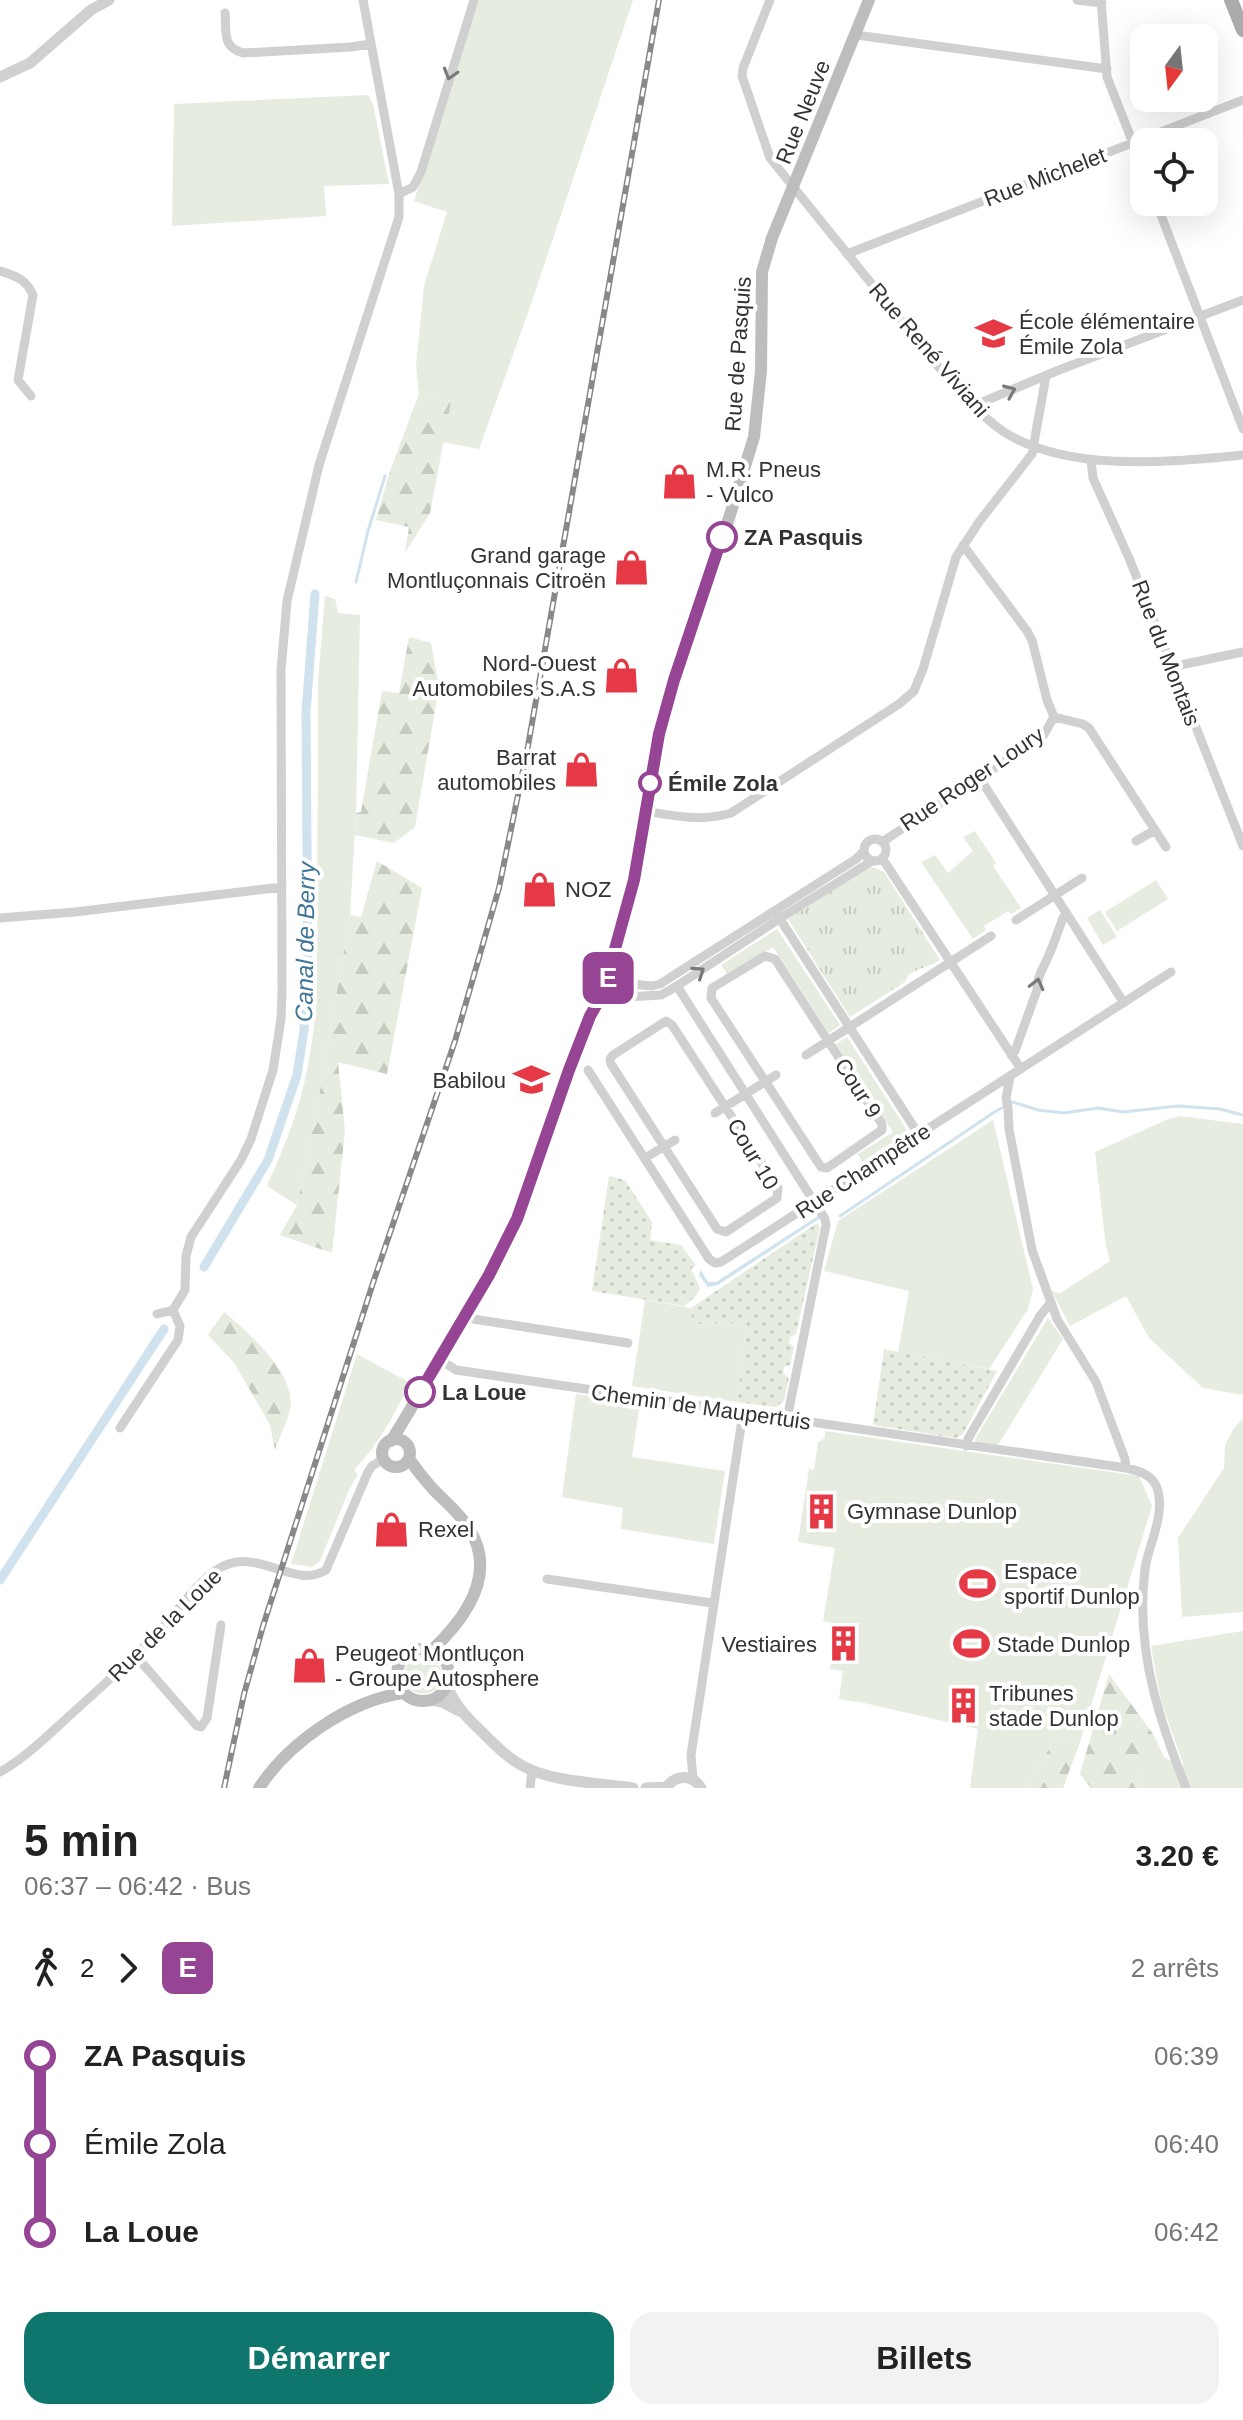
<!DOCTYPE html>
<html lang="fr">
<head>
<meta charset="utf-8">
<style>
	:root { --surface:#fff; --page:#f2f2f2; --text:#222; --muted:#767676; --accent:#0f766e }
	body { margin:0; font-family:Arial,sans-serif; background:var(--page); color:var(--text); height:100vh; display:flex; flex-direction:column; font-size:30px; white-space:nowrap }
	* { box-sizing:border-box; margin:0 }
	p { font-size:26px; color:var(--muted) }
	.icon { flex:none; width:44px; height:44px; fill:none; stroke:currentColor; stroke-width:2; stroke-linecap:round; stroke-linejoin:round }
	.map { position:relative; height:1788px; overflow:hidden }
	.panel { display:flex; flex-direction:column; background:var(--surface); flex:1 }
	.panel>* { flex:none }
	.badge { padding:0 16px; border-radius:12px; font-size:28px; line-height:52px }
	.needle { width:52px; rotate:195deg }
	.tools { position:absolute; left:1130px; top:24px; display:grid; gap:16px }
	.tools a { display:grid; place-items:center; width:88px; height:88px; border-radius:16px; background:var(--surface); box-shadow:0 8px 32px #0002; font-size:40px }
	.map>.badge { position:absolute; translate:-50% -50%; box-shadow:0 0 0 4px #fff }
	.legs { display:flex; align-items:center; gap:12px; height:88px; padding:0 24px; font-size:26px }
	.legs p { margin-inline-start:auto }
	.head { display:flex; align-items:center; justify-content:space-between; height:136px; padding:0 24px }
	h1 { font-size:44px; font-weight:700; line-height:60px }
	.button { display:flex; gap:16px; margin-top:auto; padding:16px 24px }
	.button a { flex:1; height:92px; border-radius:24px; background:var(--accent); color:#fff; font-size:32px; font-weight:700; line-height:92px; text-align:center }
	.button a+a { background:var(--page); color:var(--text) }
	ul { padding:0 24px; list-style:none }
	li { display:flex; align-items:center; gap:28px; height:88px; font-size:30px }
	li i { display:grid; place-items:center; width:12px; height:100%; margin:0 10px; background:currentColor }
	li i::after { content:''; width:20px; height:20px; margin:-10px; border:6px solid; border-radius:50%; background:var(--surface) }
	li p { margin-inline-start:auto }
	li:first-child i { background:linear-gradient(#0000 50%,currentColor 0) }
	li:last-child i { background:linear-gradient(currentColor 50%,#0000 0) }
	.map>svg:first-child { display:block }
	.grass { fill:#e6ecdf }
	.forest { fill:url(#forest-firs) }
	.park { fill:url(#park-tufts) }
	.garden { fill:url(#garden-dots) }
	.water { fill:#cfe2ee }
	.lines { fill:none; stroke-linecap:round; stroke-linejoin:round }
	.stream { stroke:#cfe2ee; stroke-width:3 }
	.canal { stroke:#cfe2ee; stroke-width:9 }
	.minor { stroke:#d0d0d0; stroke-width:9 }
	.tertiary { stroke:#d0d0d0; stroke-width:11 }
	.secondary { stroke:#bdbdbd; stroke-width:12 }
	.primary { stroke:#ababab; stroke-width:14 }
	.rail-casing { stroke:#888; stroke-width:6 }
	.rail { stroke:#fff; stroke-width:3; stroke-dasharray:9; stroke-linecap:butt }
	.oneway { stroke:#7a7a7a }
	.line-1-casing { stroke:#fff; stroke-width:18 }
	.line-1 { stroke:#954593; stroke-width:12 }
	.stop-1-dot { fill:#fff; stroke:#954593; stroke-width:4 }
	.labels { text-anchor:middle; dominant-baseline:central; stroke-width:8; stroke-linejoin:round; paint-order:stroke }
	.street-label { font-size:22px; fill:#333; stroke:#fff }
	.poi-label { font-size:22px; fill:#333; stroke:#fff; text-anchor:start }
	.stop-label { font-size:22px; font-weight:bold; fill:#333; stroke:#fff; text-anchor:start }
	.water-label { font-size:24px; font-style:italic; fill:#3f7597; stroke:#fff }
</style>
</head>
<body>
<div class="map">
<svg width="1243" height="1788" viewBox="0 0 1243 1788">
	<defs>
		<pattern id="forest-firs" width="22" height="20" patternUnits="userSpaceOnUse" patternTransform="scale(2)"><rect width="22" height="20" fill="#e6ecdf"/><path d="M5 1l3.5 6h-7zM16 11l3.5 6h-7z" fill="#c6cbc0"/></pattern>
		<pattern id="park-tufts" width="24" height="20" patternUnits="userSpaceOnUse" patternTransform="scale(2)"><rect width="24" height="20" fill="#e6ecdf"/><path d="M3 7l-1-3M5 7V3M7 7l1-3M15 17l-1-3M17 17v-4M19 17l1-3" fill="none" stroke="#c6cbc0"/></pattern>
		<pattern id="garden-dots" width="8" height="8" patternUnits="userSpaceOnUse" patternTransform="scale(2)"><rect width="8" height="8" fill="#e6ecdf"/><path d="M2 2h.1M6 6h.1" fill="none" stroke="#c6cbc0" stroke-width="1.8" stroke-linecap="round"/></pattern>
	</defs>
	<rect width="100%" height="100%" fill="#fff"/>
	<path class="grass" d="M478,0H633L530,307L479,449L443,442L451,402L419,394L416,365L424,286L447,212L414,201Z
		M368,95L373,104L389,184L324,186L326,216L172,226L174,104Z
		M325,596L335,599L338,613L360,615L356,813L350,915L316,1114L297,1205L267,1186C276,1165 286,1143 293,1122C307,1082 313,1041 317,999L318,682Z
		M975,831L996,863L993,866L1021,908L1011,914L1008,911L984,926L986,930L973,939L921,862L935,855L948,873L973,851L963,837Z
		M1156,880L1168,899L1117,931L1105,912Z
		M1100,910L1117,937L1103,945L1087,918Z
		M777,929L840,1025L829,1033L773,947L727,974L721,965Z
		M847,1037L910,1135L863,1163L858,1154L893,1132L836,1044Z
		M1180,1116L1243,1124V1395L1203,1388L1149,1338L1126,1296L1070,1326L1051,1290L1059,1294L1110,1261L1106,1246L1095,1152L1166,1120Z
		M993,1120L1033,1289L1028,1309L989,1369L898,1352L909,1291L824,1271L838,1221Z
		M645,1300L691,1308L692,1324L747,1323L737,1402L632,1386Z
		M1048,1318L1063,1339L998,1445L974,1441Z
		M357,1354L410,1383C394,1415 379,1444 354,1470L358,1474L349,1490L320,1561L312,1567L291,1564Z
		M576,1394L640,1403L632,1457L725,1471L714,1544L621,1529L623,1508L562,1497Z
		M1243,1419V1612L1182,1617L1178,1538L1224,1468L1225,1445L1234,1428Z
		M825,1431L1139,1476L1152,1506L1079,1745L1054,1741L1025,1788H970L978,1729L864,1703L839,1699L843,1671L830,1669L838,1624L823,1621L835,1548L798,1542L809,1469L814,1470L818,1442L825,1438Z
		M1243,1631V1788H1138L1148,1751L1184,1766L1161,1701L1151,1646Z
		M404 1675a19 19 0 1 1 38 0a19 19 0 1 1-38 0Z"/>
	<path class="forest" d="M419,394L451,402L430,513L405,553L409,527L376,520L389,474Z
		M409,637L431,643L439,687L415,827L394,843L355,835L356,813L361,812L382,691L399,693Z
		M377,861L422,888L387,1074L338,1062L345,1131L332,1253L280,1235L297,1205L316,1114L350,915L361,917Z
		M224,1312C249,1333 289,1368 291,1402C291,1414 279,1438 275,1450L270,1425L235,1364L208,1335Z
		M1109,1674L1153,1734L1165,1759L1148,1752L1138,1788H1091L1080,1774Z
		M1054,1741L1079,1745L1063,1788H1025Z"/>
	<path class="park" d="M872,867L884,872L940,960C930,966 919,968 908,975L905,982L850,1017L788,919L864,870Z"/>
	<path class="garden" d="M609,1176L625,1180L652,1222L650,1240L681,1245L696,1265L691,1269L700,1288L696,1296L684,1306L592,1291Z
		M817,1223L820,1227L796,1334L790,1337L789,1343L794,1347L790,1365L784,1367L783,1373L789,1378L784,1401L776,1407L737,1402L747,1323L692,1324L691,1308Z
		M884,1349L997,1371L963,1434L956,1438L873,1425Z"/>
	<path class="water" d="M821,1214L822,1217L718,1285L708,1287L699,1275L701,1270L708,1282H716Z"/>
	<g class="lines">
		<path class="stream" d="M356,582L368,531L385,476
			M1010,1104L1013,1102L1038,1110L1064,1113L1098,1108L1123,1112L1178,1106L1220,1109L1243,1115
			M840,1216L996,1111L1004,1107"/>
		<path class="canal" d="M204,1267L268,1160L297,1075L304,1030L308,985L306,712L315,594
			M0,1580L164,1329"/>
		<path class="minor" d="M770,0L743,68L742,76L770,158L950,381C967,399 983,418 1004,432C1069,473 1169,462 1243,455
			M1077,0L1102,3
			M1101,0L1107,77L1144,171
			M225,13C227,31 221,47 243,53L351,47L370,44
			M856,35L1107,69
			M399,194L413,187L421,172L474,0
			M1156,202L1243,429
			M847,254L1243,100
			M0,271C16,276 26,279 33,295L18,380L31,396
			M973,406L1059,370L1243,300
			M1091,461L1093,478L1129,558L1243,846
			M1171,667L1243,652
			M1054,717L1083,724L1089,728L1166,847
			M979,777L1124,1003
			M645,811C675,816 702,822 731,813L899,704L914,691L923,669L956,557L979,522L1032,454L1046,376
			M864 850a11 11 0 1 1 22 0a11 11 0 1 1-22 0Z
			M1136,841L1155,830
			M882,842L1043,736L1054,717L1047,700L1032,640L1027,631L963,545
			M882,858L1021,1069
			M778,916L919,1135
			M0,918L75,912L282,887
			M1016,920L1082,878
			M765,956L775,959L882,1124V1130L827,1168L821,1167L711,998L712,988Z
			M632,984L652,986L660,984L856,859L864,851
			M677,986L825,1219L826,1225L787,1419
			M627,997L661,995L677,986L779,919L872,861
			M666,1021L672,1025L778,1188L777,1198L726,1232L717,1229L611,1064L610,1059L613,1055Z
			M806,1055L991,936
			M1011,1055L1015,1051L1037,990C1037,976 1043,969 1048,957C1054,944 1058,931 1063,918L1066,915
			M588,1070L709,1259L715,1263L721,1262L1171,972
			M1010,1077L1006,1098L1008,1108L1009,1129L1032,1250L1057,1319L1096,1382L1125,1459L1126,1468
			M715,1113L776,1075
			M645,1158L675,1140
			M157,1314L173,1310L185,1290L186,1256L191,1237L241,1160L251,1139L273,1070L281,1019L282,991L281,670L287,601L319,465L399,217V194L363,0
			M465,1315L473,1319L628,1343
			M439,1359L456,1370L1126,1468C1140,1471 1154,1475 1158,1491C1164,1514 1151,1541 1146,1563C1144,1573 1144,1583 1143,1593C1140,1663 1161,1724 1186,1788
			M120,1428L178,1340L180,1326L173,1310
			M966,1446L969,1437L1040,1316L1051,1302
			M547,1579L712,1603
			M135,1655L197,1726L201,1727L207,1718L221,1625
			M0,1772C25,1758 46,1737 67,1718C99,1689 131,1661 161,1629C178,1611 194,1586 215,1571C255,1542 293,1591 326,1570L368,1472L372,1466L383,1459
			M693,1779L691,1755L743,1413
			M530,1788L532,1770"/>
		<path class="tertiary" d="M0,77L30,63L91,10L109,0
			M447,1685C453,1703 466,1717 480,1730C493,1743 506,1757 523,1766C552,1782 599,1783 633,1788
			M430,1700L442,1702L459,1711
			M646,1788L667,1787
			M666,1788C676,1774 692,1774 701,1788"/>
		<path class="secondary" d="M604 987a14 14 0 1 1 28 0a14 14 0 1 1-28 0Z
			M609,977L615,949L634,880L659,734L674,680L730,515L754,437L761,371L762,272L772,238L869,0
			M382 1453a14 14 0 1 1 28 0a14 14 0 1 1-28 0Z
			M391,1441C413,1407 432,1371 452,1336C475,1297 501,1260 517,1218C547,1143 564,1061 605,990
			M409,1459C416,1469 424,1479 432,1488C445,1502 460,1513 470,1530C497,1575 465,1619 432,1650
			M397 1675a26 26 0 1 1 52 0a26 26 0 1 1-52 0Z
			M259,1788C289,1742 350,1700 404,1693"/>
		<path class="primary" d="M1231,0L1243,30"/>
		<defs>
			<path id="rail" d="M224,1788L244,1694L263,1626L373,1283L455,1041L499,888L528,746L659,0"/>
		</defs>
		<use href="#rail" class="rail-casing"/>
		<use href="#rail" class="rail"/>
	</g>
	<defs><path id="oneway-chevron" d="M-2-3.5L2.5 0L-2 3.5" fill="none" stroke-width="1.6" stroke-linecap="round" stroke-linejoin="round" transform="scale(2)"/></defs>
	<g class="oneway">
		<use href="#oneway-chevron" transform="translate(450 74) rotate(107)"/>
		<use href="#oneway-chevron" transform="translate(1010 391) rotate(-23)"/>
		<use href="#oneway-chevron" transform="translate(699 972) rotate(-34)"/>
		<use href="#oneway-chevron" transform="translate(1037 984) rotate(-76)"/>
	</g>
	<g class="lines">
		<defs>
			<path id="line-1" d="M420,1392L489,1275L517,1219L569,1070L590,1016L605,990V983L609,977L615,949L634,880L659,734L674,680L722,537"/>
		</defs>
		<use href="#line-1" class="line-1-casing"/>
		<use href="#line-1" class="line-1"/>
	</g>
	<defs>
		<symbol id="school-bare" viewBox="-9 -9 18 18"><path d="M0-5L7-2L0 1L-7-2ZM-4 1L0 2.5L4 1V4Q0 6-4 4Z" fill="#e63946" stroke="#fff" stroke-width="2.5" paint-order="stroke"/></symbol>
		<symbol id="shop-bare" viewBox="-9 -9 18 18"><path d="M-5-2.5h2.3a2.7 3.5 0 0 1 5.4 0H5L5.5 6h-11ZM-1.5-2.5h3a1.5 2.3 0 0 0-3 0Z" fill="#e63946" stroke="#fff" stroke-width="2.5" paint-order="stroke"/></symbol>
		<symbol id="building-bare" viewBox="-9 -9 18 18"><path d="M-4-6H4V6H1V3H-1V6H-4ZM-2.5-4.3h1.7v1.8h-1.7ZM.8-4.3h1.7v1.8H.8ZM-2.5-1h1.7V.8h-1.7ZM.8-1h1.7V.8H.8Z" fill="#e63946" stroke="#fff" stroke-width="2.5" paint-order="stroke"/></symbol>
		<symbol id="stadium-bare" viewBox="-9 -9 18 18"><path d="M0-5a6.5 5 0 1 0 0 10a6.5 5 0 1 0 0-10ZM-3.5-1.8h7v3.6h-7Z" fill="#e63946" stroke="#fff" stroke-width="2.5" paint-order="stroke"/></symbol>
	</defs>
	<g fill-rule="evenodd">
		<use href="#school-bare" x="968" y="308" width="51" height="51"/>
		<use href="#shop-bare" x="654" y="456" width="51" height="51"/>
		<use href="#shop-bare" x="606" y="542" width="51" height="51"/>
		<use href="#shop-bare" x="596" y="650" width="51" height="51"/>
		<use href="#shop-bare" x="556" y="744" width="51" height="51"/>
		<use href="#shop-bare" x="514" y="864" width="51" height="51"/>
		<use href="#school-bare" x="506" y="1054" width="51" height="51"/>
		<use href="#building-bare" x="796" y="1486" width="51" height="51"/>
		<use href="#shop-bare" x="366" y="1504" width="51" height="51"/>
		<use href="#stadium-bare" x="952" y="1558" width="51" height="51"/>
		<use href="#building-bare" x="818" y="1618" width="51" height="51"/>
		<use href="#stadium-bare" x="946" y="1618" width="51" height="51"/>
		<use href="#shop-bare" x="284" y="1640" width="51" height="51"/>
		<use href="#building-bare" x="938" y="1680" width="51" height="51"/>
	</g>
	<g class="stop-1-dot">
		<circle cx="722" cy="537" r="14"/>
		<circle cx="650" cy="783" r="10"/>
		<circle cx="420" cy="1392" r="14"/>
	</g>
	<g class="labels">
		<g class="street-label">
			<text transform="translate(803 112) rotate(-68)">Rue Neuve</text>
			<text transform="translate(1045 177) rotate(-21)">Rue Michelet</text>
			<text transform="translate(929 350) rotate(49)">Rue René Viviani</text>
			<text transform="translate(738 354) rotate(-86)">Rue de Pasquis</text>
			<text transform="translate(1166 653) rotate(69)">Rue du Montais</text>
			<text transform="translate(972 779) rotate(-34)">Rue Roger Loury</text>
			<text transform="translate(858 1088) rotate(57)">Cour 9</text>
			<text transform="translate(753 1154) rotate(59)">Cour 10</text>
			<text transform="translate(863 1171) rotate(-33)">Rue Champêtre</text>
			<text transform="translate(701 1407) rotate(8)">Chemin de Maupertuis</text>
			<text transform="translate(165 1625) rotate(-45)">Rue de la Loue</text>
		</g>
		<g class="poi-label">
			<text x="1019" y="321">École élémentaire<tspan x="1019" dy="25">Émile Zola</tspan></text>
			<text x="706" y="469">M.R. Pneus<tspan x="706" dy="25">- Vulco</tspan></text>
			<text x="606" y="555" text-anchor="end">Grand garage<tspan x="606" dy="25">Montluçonnais Citroën</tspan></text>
			<text x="596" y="663" text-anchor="end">Nord-Ouest<tspan x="596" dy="25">Automobiles S.A.S</tspan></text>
			<text x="556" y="757" text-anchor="end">Barrat<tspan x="556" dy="25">automobiles</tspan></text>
			<text x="565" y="889">NOZ</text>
			<text x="506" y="1080" text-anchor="end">Babilou</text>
			<text x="847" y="1511">Gymnase Dunlop</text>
			<text x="418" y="1529">Rexel</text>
			<text x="1004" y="1571">Espace<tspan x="1004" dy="25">sportif Dunlop</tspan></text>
			<text x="817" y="1644" text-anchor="end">Vestiaires</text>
			<text x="997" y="1644">Stade Dunlop</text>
			<text x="335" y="1653">Peugeot Montluçon<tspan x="335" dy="25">- Groupe Autosphere</tspan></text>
			<text x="989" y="1693">Tribunes<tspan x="989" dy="25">stade Dunlop</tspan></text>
		</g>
		<g class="stop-label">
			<text x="744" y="537">ZA Pasquis</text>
			<text x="668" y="783">Émile Zola</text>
			<text x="442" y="1392">La Loue</text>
		</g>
		<g class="water-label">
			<text transform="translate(305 942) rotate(-89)">Canal de Berry</text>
		</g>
	</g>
</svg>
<div class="tools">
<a><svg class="needle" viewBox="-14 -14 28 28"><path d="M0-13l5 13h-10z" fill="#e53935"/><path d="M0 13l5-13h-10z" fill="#767676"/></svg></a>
<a><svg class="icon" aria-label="locate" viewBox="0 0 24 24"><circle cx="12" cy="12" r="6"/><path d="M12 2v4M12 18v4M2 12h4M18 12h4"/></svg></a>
</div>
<b class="badge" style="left:608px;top:978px;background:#954593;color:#fff">E</b>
</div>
<section class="panel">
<div class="head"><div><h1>5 min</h1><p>06:37 – 06:42 · Bus</p></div><b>3.20 €</b></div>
<div class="legs"><svg class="icon" aria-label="walk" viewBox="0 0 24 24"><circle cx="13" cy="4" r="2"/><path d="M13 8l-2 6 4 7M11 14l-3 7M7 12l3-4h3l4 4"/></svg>2<svg class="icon" aria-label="forward" viewBox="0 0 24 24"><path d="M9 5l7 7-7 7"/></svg><b class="badge" style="background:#954593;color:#fff">E</b><p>2 arrêts</p></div>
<ul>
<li><i style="color:#954593"></i><b>ZA Pasquis</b><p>06:39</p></li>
<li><i style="color:#954593"></i><span>Émile Zola</span><p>06:40</p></li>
<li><i style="color:#954593"></i><b>La Loue</b><p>06:42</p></li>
</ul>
<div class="button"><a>Démarrer</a><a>Billets</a></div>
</section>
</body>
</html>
